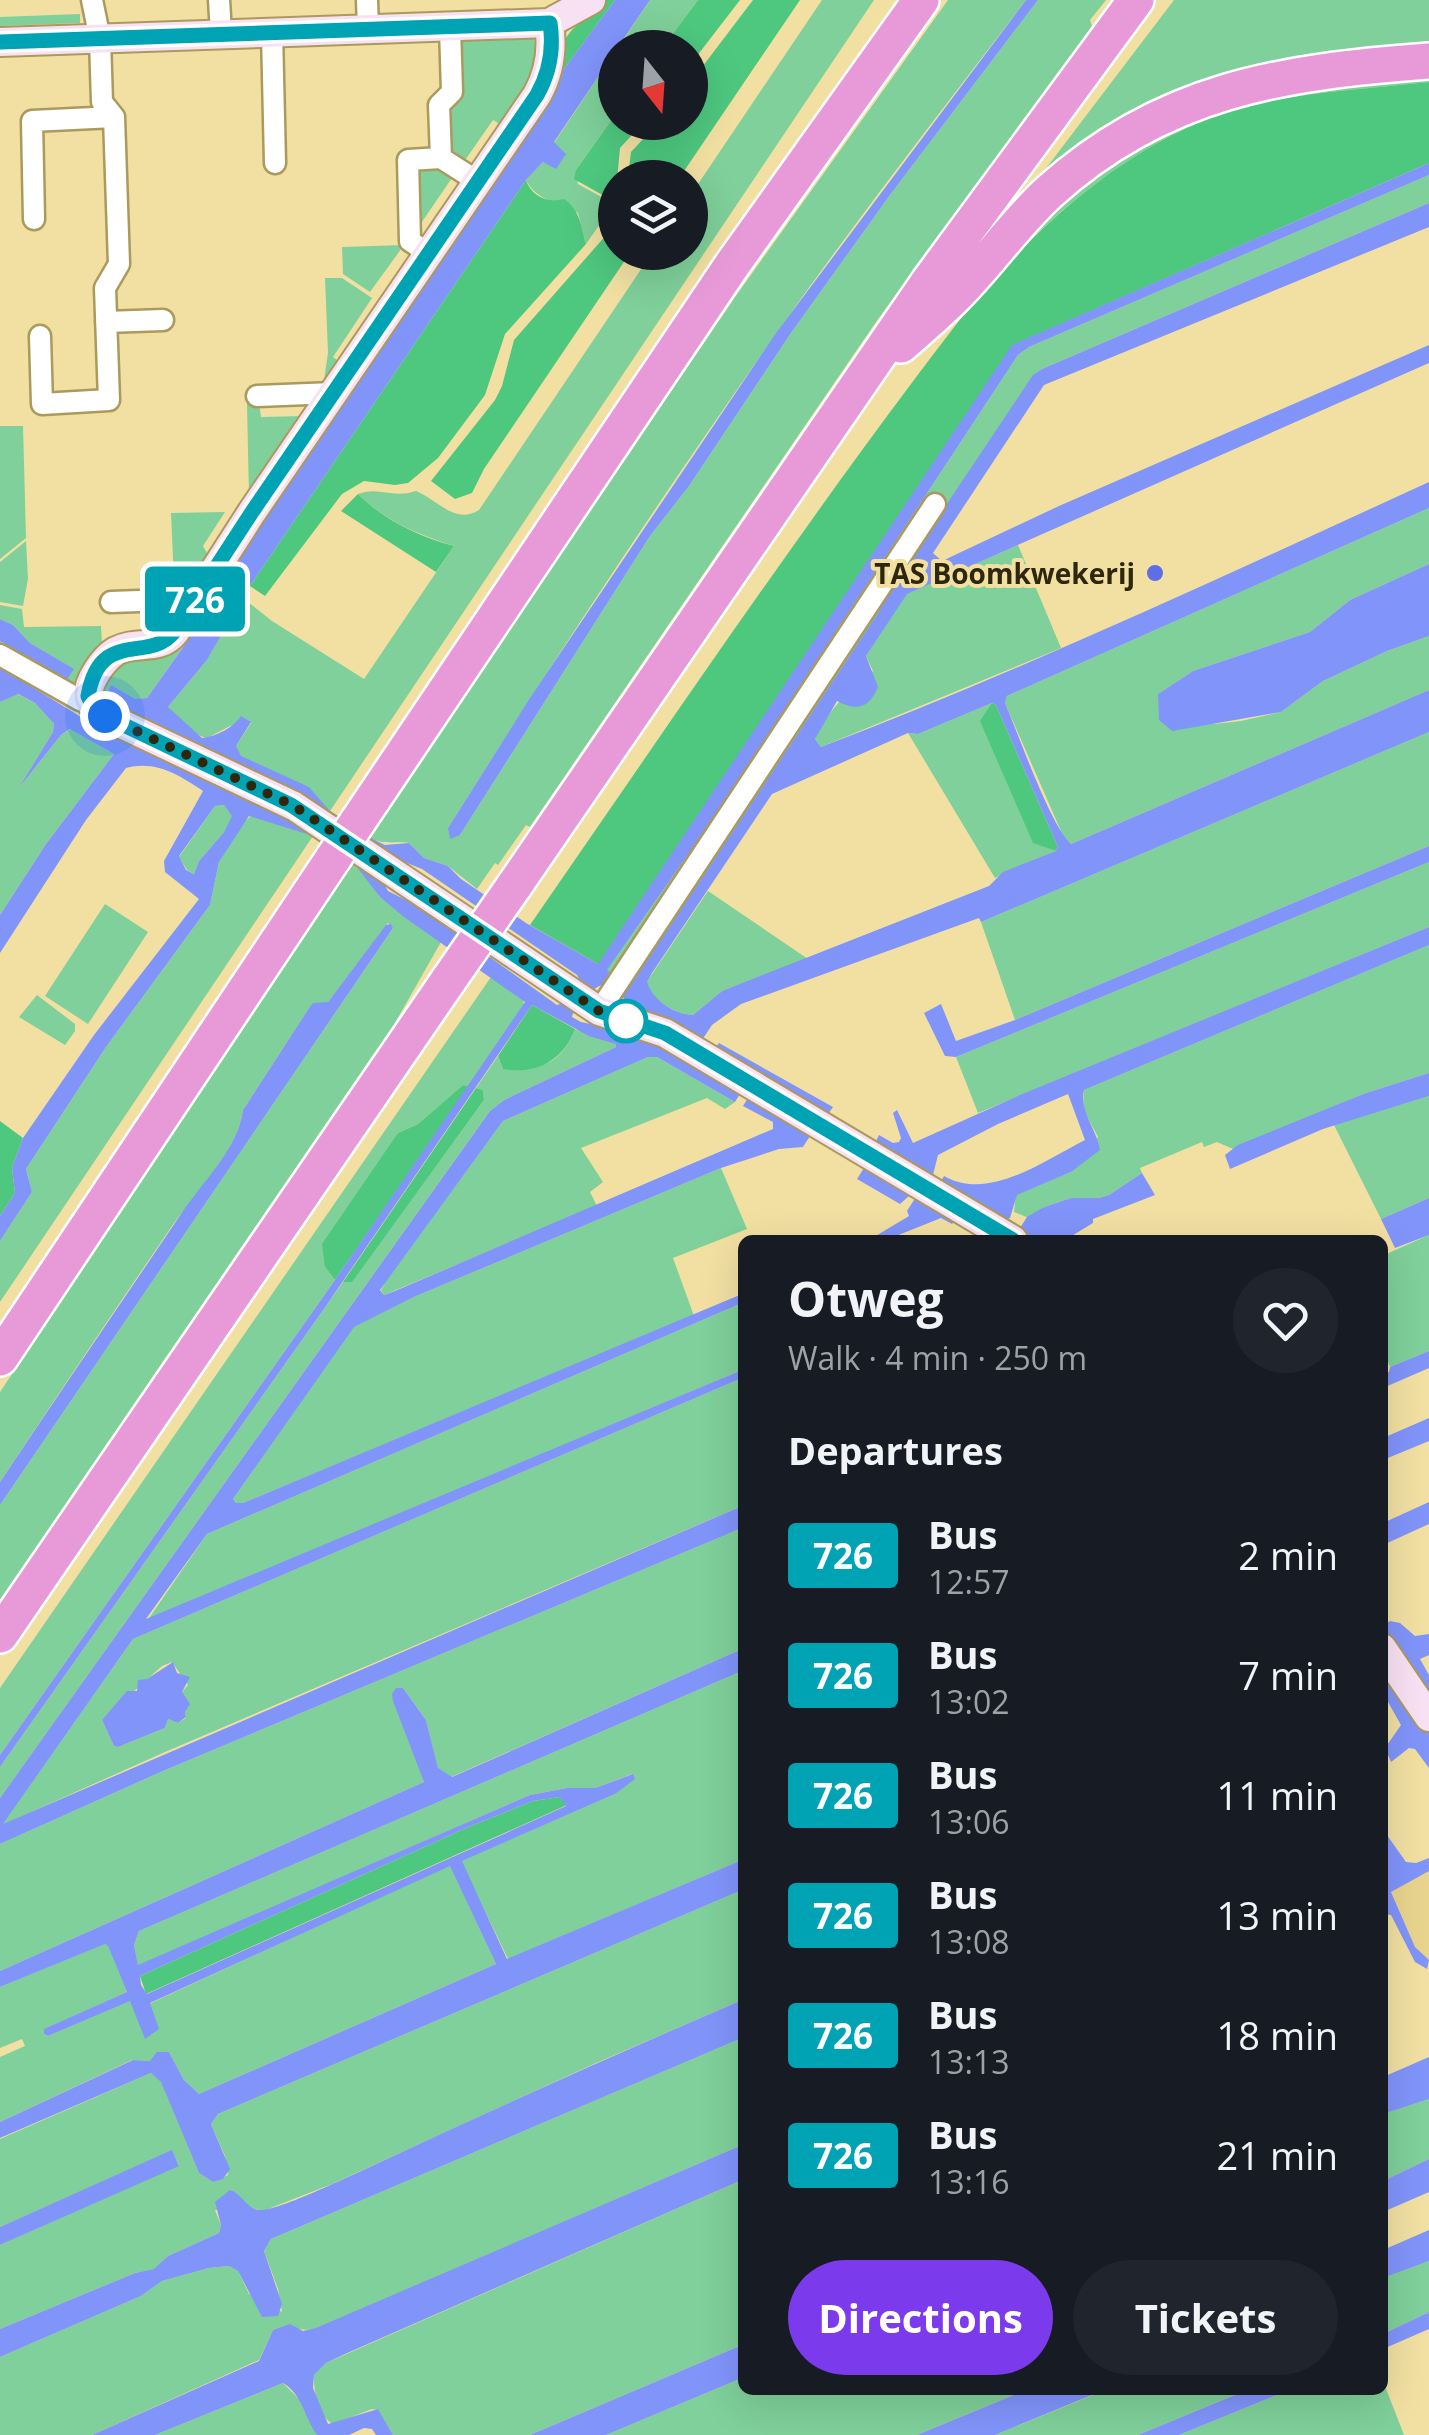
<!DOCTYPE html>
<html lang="en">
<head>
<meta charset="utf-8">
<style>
	:root { --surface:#171b24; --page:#20242c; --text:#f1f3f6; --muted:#9ea1a6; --accent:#7c3aed }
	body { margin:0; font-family:"Open Sans",sans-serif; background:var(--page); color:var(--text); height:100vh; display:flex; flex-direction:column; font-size:38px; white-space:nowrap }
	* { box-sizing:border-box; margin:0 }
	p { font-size:32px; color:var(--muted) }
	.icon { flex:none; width:55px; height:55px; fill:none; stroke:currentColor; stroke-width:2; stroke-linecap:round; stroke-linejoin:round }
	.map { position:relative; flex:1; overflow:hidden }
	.details { position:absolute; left:738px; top:1235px; width:650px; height:1160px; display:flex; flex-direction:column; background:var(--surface); border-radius:15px; box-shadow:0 10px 40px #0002 }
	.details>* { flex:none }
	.badge { padding:0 20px; border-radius:8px; font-size:35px; line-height:65px }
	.needle { width:65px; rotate:163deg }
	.tools { position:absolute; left:598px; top:30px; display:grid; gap:20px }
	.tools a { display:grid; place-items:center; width:110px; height:110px; border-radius:50%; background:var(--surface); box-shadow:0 10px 40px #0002; font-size:50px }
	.you { position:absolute; width:50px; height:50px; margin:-25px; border:8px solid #fff; border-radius:50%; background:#1a73e8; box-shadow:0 0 0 15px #1a73e833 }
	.map>.badge { position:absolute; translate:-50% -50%; box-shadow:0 0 0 5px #fff }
	h2 { padding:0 50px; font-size:38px; line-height:90px }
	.round { display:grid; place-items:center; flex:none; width:105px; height:105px; border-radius:52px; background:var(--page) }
	.overview { display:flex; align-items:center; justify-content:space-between; height:170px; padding:0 50px }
	h1 { font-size:48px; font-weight:700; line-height:75px }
	.button { display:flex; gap:20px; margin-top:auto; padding:20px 50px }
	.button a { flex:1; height:115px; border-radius:60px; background:var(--accent); color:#fff; font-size:40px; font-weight:700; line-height:115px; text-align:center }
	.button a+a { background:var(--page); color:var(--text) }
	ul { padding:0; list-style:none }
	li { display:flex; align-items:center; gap:30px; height:120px; padding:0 50px }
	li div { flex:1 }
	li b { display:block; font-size:38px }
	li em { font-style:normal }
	li .badge { min-width:110px; font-weight:700; text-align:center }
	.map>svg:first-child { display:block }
	.built { fill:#e8d48d }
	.green { fill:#7fd09a; fill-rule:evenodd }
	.forest { fill:#4ec87f }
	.water { fill:#8194fa; fill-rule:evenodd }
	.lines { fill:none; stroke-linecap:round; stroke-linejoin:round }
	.street-casing { stroke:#ab9a5d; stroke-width:25 }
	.secondary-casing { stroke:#ab9a5d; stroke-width:32 }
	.highway-casing { stroke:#fff; stroke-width:40 }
	.street { stroke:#fff; stroke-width:20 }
	.secondary { stroke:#f8e1f3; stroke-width:28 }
	.highway { stroke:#e79ad7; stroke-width:35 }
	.highway-bridge-casing { stroke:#fff; stroke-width:40; stroke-linecap:butt }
	.highway-bridge { stroke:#e79ad7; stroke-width:35 }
	.line-casing { stroke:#fff; stroke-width:22 }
	.line { stroke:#00a3b4; stroke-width:15 }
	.walk { stroke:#2e270e; stroke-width:10; stroke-dasharray:0 18 }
	.poi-dot { fill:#5e6ee5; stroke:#f2e0a2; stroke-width:4 }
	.stop-dot { fill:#fff; stroke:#00a3b4; stroke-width:5 }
	.labels { text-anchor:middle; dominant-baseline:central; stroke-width:8; stroke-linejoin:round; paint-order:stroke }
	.poi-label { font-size:28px; font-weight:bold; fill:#2e270e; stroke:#f2e0a2; text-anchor:end }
</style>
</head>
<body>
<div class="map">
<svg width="1429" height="2435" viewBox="0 0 1429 2435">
	<rect width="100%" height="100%" fill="#f2e0a2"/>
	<path class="built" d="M1429,1871V1960H1428L1415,1947L1391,1891Z"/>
	<path class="green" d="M650,0H698L663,47L618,48Z
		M822,0H874L326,817L234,761L236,746L251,723L230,726L207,738C192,735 178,717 168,707L207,660L243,598L272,621L364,679L454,546C419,535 385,521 358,494C380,486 391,499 416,491C438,500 455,525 479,510L652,253L690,252V196Z
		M948,0H1026C942,110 856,220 776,334C662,495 553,661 448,828L460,835L650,536L689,486L791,333L890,195L1038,0H1106L1090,20L1092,26L876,322L530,827L526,825L498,865L495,863L477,889L448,866L424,858L409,843C394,841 384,845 370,838L379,822L735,297Z
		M1174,0H1429V49L1247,72L996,234Z
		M80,14V23L0,26V17Z
		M530,37L542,47L543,58L506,128L493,120L461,166L446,157L444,108L455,39Z
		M615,52V115L576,170L578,184L614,204L586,244L578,213C559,201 537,202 526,180L543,162L557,168L554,143Z
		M1429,73V82C1376,88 1321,91 1269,101C1166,121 1076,191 1006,265L1000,268L1024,235L1123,153L1233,102Z
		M443,163L456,172L413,235L416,165Z
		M1429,175V203L1042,369L1034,375L882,601L880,612L634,980L624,981L606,971L708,826L1018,355L1029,347Z
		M404,245L370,292L343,274L342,247Z
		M325,278H342L372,298L333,357L345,366L323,387L328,353Z
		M247,403H259L261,417L305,416L318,403L249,498Z
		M0,426H23L26,538L0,559Z
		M1429,508V564L1350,600L1310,632L1193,671L1158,694L1214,724L1241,721L1281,712L1323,681L1387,651L1429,636V690L1071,844L1064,838L1005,703L1007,696Z
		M225,512L203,546L208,555L188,592L187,581H174L171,513Z
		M26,541L28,579L23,606L0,602V562Z
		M1018,545L1061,648L821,747L815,739C829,708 848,692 873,671L866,656L906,594Z
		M220,582L226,586L147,698L108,703L97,694L123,655Z
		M0,605L22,609L24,627L101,626L102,644L75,688L0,649V641L27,659L73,669L30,643L13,625L0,619Z
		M17,694L35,703L54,724L53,732L18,789L61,735L71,729L114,754L46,844L0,915V702Z
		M992,703L1033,842L1056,851L995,878L908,733L918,734Z
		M1429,732V846L1015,1020L981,922Z
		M224,805L233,816L224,832L199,861L194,874L187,870L179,857L215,806Z
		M252,815L313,836L0,1302V1241L32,1192L26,1169L106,1047L210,905L219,862L242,824Z
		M1429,862V927L978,1113L956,1057Z
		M353,864L365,875L380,897L441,942L395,1023L0,1600V1505L393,928L388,923L328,1002L323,1005L314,1003L309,1008L243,1110C239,1149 195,1193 172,1226C114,1311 57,1396 0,1482V1392Z
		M708,891L808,959L722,991L693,1015C674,1014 653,1001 646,983Z
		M105,904L148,932L88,1024L45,996Z
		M1429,945V1073L1366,1093L1233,1149L1217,1142L1204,1147L1202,1142L1140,1168L1142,1173L1109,1195L1099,1198H1071L1044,1207L1029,1218L1014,1212L1016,1195L1071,1172L1098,1137L1083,1109L1084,1090Z
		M491,977L523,999L524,1005L469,1086L463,1085L418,1124L398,1133L325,1267L335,1280L0,1755V1688Z
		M37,995L75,1024V1031L65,1045L19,1017Z
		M575,1029L617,1044L616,1047L504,1100L490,1111L0,1798V1767L343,1282L352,1281L484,1100L483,1090L476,1088L498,1056L503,1069C539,1069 560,1067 575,1029Z
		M648,1057H657L735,1102L725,1109L707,1098L581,1148L603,1182L590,1192L597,1206L384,1295L381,1290L386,1281L503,1121Z
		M1429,1096V1198L1381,1219L1334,1125Z
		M721,1168L747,1229L673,1258L694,1316L243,1503H236L233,1499L353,1327L414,1297Z
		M1429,1235V1351L1390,1367L1383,1350L1382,1256Z
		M742,1303V1370L147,1621L207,1534Z
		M742,1378V1506L165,1752L2,1825L133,1639ZM172,1662L188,1685L182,1692L186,1718L178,1723L168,1719L165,1728L118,1747L114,1746L102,1720L162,1666Z
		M742,1528V1649L451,1777L438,1769L426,1720L403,1688H396L424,1782L0,1971V1844L163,1771Z
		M742,1671V1860L508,1959L461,1861L615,1794L632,1774L595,1788H567L530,1795L138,1966L134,1945L139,1931Z
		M450,1865L496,1964L199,2094L184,2080L169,2052L150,2061L132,2060L0,2122V2057L25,2046L22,2039L0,2048V1987L104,1944L108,1945L127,1992L45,2029L44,2034L48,2036L131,2000L145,2038L149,2004Z
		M742,1890V2000L596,2063L332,2184L263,2211L251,2208L215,2210L221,2225L219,2233L168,2256L155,2269L135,2273L0,2329V2245L179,2165L172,2151L0,2227V2139L151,2073L161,2081L199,2173L213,2182L228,2175L225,2156L211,2124L218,2114Z
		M742,2038V2145L316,2329C300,2332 288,2324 273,2330L259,2360L92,2435H0V2357L141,2296L162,2281L209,2268L229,2266L238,2271L249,2294L282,2312L278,2289L264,2251L271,2239Z
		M1429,2099V2159L1383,2181L1382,2114Z
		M742,2180V2345L530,2435H393L378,2410L372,2409L333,2424C319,2417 313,2391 314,2375L326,2363Z
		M1429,2261V2312L1383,2334L1382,2278Z
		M742,2378V2390H1026L917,2435H606Z
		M1383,2381L1404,2435H1179L1289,2390H1382Z
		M283,2383L301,2401L317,2435H155Z
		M1105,2390H1247L1138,2435H995Z"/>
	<path class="forest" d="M607,0H615L550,88C556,68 559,41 575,27C587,17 598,12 607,0Z
		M698,0H740L690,65V48L663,47Z
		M753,0H800L680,177H628L631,152L658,123L690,122V83Z
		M1429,82V163L1013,345L601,962L598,964L530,925C683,704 833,480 1000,268L1007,265C1076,191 1166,121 1269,101C1321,91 1376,88 1429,82Z
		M615,115V122L643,123L620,148L615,202L574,179L576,170Z
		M526,180C531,196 548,204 564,199C580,210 581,226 586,244L505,334L485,395L438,458L408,483L395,485L364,481L342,494L265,596L250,586Z
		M615,225V252L630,253L484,469L472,493L455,499L431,481L495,400L502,386L514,340Z
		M358,494C384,520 419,537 454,546L436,572L341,511Z
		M992,703L996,705L1058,847L1056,851L1033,843L980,721Z
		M532,1005L575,1029C563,1061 536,1075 503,1069L498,1056Z
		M463,1085L469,1086L335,1280L325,1267L322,1244L398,1133L418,1124Z
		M476,1088L483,1090L484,1100L352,1282H343Z
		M0,1121L23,1138L12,1168L15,1193L0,1216Z
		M560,1797L567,1805L146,1994L140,1976L466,1828L533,1801Z"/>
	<path class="water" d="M615,0H650L618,47L615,48V52L554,142L566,154L556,169L543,162L526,180L250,586L207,660L168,707L202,738C217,736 233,728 241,716L251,722L236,746L241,756L309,787L329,810L373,839L385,845L409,843L424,858L448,866L461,879L526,923L598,964L1012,345L1429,163V175L1029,347L1018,355L708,826L607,970L615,976L608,989L602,985C592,988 574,1007 572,1017L581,1022L656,1038L743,1089L735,1102L657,1057H648L503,1121L380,1290L384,1295L395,1291L773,1129V1122L743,1106L751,1093L809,1127L810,1136L803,1147L779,1149L721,1168L414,1297L354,1327L233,1499L236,1503H243L742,1294V1303L207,1534L146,1619L742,1370V1378L133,1639L3,1824L742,1506V1528L163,1771L0,1844V1798L490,1111L504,1100L616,1047V1044L589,1036L532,1005L326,1306L0,1767V1755L335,1280L525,1002L404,917L380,897L356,866L313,836L249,816L219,862L210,905L106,1047L26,1169L32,1192L0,1241V1216L15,1193L12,1168L23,1138L94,1035L199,899L165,872L164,861L203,791C180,776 157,760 126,768L86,820L0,953V915L46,844L114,754L70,729L61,735L18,789L53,732L54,724L35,703L18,694L0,702V667L102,730L276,810L383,882L388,891L418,906L557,1005L569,1001L581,982L577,975L422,869L397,859L257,778C248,765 236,761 222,763L108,703L105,698L111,685L135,699L147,698L235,574L237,551L527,119ZM224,805L232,816L224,832L199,861L194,874L186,870L179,856L215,806Z
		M1026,0H1038L890,195L791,333L689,486L650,536L460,835L450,839L448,828L530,698L776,333Z
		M1429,203V227L1044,385L933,553L942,561L1059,506L1429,345V363L907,594L866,656L878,687C869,709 856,711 837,701L815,739L821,747C1028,668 1228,574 1429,482V508L1007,696L1005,703C1018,733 1050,825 1071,844L1429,690V732L981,922L979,918L741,1004L712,1025L700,1043L651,1017L619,995L624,981L634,980L879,612L882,601L1033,375L1042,369ZM992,703L996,705L1058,847L1056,851L1003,872L989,886L722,991L693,1015C674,1014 653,1001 647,982L652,973L772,794L908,733L918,734Z
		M1429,564V636L1387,651L1323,681L1281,712L1172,731L1159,720L1158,694L1193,671L1310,632L1350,600Z
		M0,619L13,625L30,643L74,669L66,681L0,641Z
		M1429,846V862L956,1057L945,1056L924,1013L941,1004L956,1041L1015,1020Z
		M391,924L393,928L0,1505V1482C60,1392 121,1303 181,1214C203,1181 238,1149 243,1110L309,1008L313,1003L328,1002L386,925Z
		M1429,927V945L1084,1090C1079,1112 1097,1129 1100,1150L1071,1172L1017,1195L1010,1218L999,1223L940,1183L944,1176C989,1202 1045,1160 1085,1140L1068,1094L998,1124L938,1155L932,1179L873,1147L879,1135L893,1143L899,1142L901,1138L893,1113L897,1110L913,1143L1020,1095Z
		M719,1043L833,1107L826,1117L713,1051Z
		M1429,1073V1096L1323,1129L1230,1169L1225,1155L1238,1145L1366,1093Z
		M867,1163L910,1189L909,1196L900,1204L857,1179Z
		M1142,1173L1155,1195L1093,1219V1223L1065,1240H1025L1020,1228L1027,1217L1044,1207L1071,1198H1099L1109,1195Z
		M1429,1198V1235L1395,1248L1381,1219Z
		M922,1199L956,1218L952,1224L941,1218L886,1240H869L909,1216L907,1211L914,1200Z
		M1429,1351V1368L1383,1388V1375L1389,1372L1390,1367Z
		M1429,1418V1441L1383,1460V1438Z
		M1429,1502V1524L1383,1545V1523Z
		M1390,1621L1400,1623L1415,1636L1429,1634V1655L1420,1659L1429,1675V1695L1383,1632L1384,1625Z
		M742,1649V1671L139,1931L134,1945L138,1965L530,1795L567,1788H595L633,1774L635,1779L615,1794L462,1861L507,1959L742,1860V1890L218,2114L211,2124L230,2169L223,2179L213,2182L199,2173L161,2082L151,2073L0,2138V2122L133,2060L150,2061L157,2052H169L184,2080L199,2094L496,1964L450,1866L150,2003L159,2029L145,2039L130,2001L48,2036L44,2034V2029L127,1992L108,1946L105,1944L0,1987V1971L424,1782L393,1701L392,1694L396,1688H403L426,1720L438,1768L452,1777ZM560,1797L566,1806L147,1994L141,1985L140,1976L466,1828L533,1801Z
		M173,1662L177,1673L190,1677L182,1692L190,1704L185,1712L186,1717L178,1723L168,1719L165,1728L118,1747L114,1746L102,1720L127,1691H137L138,1680L147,1679Z
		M1395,1681L1429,1732V1768L1415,1749L1409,1748L1391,1762L1385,1748L1401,1725L1384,1695V1686Z
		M1382,1828L1406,1862L1416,1863L1429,1858V1871L1391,1892L1415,1947L1429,1960L1427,1969L1415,1962L1391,1915L1383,1914Z
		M742,2000V2038L271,2239L264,2251L282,2304L278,2316L262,2317L238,2271L229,2266L209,2268L162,2281L141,2296L0,2357V2329L135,2273L154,2269L168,2256L219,2233L221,2225L215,2202L230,2190C243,2194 247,2210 260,2210C280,2211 364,2169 387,2159C505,2104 623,2051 742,2000Z
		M1429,2057V2099L1383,2114V2077Z
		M742,2145V2180L345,2354L326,2363L314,2375L313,2388L328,2424L378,2409L393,2435H376L372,2429L364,2428L349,2435H317C304,2417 303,2395 283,2383L155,2435H92L259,2361L273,2330L290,2324L303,2331L316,2328Z
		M172,2150L179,2166L0,2245V2227Z
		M1429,2159V2192L1383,2212V2181Z
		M1429,2230V2261L1383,2278V2250Z
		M1429,2312V2329L1383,2349V2334Z
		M742,2345V2378L606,2435H530Z
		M1026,2390H1104L995,2435H917Z
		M1247,2390H1289L1179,2435H1138Z"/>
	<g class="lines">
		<defs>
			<path id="street" d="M219,0L221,33
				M367,0L368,29
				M450,27L452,92L439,105L441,158L477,181
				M272,32L275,163
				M34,219L32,121L114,117
				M428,253L410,241L408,160L441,158
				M106,322L163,320
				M40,336L42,404L109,400L105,288L119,264L114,117L102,102L100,39L92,0
				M257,396L334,393
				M111,602L195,599
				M0,655L80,700L88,696
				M599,1011L935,504"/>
			<path id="secondary" d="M549,23C553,49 550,72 537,95L252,512L175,632C159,652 136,640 116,651C103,659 86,683 89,698C91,706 99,711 105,716L294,806L599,1011L665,1033L1013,1240
				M0,42L549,23L591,0
				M1382,1648L1429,1717"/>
			<path id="highway" d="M901,345C918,330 936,315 952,299C987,265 1013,225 1049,192C1163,89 1283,72 1429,61
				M356,824L732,265L921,0
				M514,886L930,280L1136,0
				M0,1358L334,857
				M0,1635L450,978"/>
		</defs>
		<use href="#street" class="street-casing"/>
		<use href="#secondary" class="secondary-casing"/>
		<use href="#highway" class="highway-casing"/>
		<use href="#street" class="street"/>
		<use href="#secondary" class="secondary"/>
		<use href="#highway" class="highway"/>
		<defs>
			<path id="highway-bridge" d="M334,857L356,824
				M450,978L514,886"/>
		</defs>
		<use href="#highway-bridge" class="highway-bridge-casing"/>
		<use href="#highway-bridge" class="highway-bridge"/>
	</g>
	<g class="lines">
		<defs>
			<path id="line" d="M0,42L550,23C554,49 550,72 537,95L252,512L174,632C149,664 100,627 88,696L92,705L105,716L291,805L599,1011L665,1033L1013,1240"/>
		</defs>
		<use href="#line" class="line-casing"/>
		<use href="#line" class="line"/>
		<path class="walk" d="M105,716L294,806L599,1011L626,1021"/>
	</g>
	<circle class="poi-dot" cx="1155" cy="573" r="10"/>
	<circle class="stop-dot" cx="626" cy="1021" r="20"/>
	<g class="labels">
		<g class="poi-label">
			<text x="1135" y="573">TAS Boomkwekerij</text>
		</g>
	</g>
</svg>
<div class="tools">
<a><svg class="needle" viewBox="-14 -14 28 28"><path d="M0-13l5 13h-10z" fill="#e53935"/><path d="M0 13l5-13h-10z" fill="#9ea1a6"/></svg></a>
<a><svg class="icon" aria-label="layers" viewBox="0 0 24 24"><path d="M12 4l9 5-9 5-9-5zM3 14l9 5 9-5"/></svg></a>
</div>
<div class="you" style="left:105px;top:716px"></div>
<b class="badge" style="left:195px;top:599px;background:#00a3b4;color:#fff">726</b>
<section class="details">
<div class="overview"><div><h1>Otweg</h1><p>Walk · 4 min · 250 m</p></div><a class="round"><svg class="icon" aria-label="heart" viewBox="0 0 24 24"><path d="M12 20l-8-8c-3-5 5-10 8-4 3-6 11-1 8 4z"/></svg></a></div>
<h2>Departures</h2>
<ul>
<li><span class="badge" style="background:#00a3b4;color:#fff">726</span><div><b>Bus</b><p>12:57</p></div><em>2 min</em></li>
<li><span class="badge" style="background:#00a3b4;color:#fff">726</span><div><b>Bus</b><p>13:02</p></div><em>7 min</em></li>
<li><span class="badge" style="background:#00a3b4;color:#fff">726</span><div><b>Bus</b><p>13:06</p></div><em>11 min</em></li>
<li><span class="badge" style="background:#00a3b4;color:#fff">726</span><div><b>Bus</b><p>13:08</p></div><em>13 min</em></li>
<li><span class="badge" style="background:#00a3b4;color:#fff">726</span><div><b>Bus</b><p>13:13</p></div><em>18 min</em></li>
<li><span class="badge" style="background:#00a3b4;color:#fff">726</span><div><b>Bus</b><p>13:16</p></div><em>21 min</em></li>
</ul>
<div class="button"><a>Directions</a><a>Tickets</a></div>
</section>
</div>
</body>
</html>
